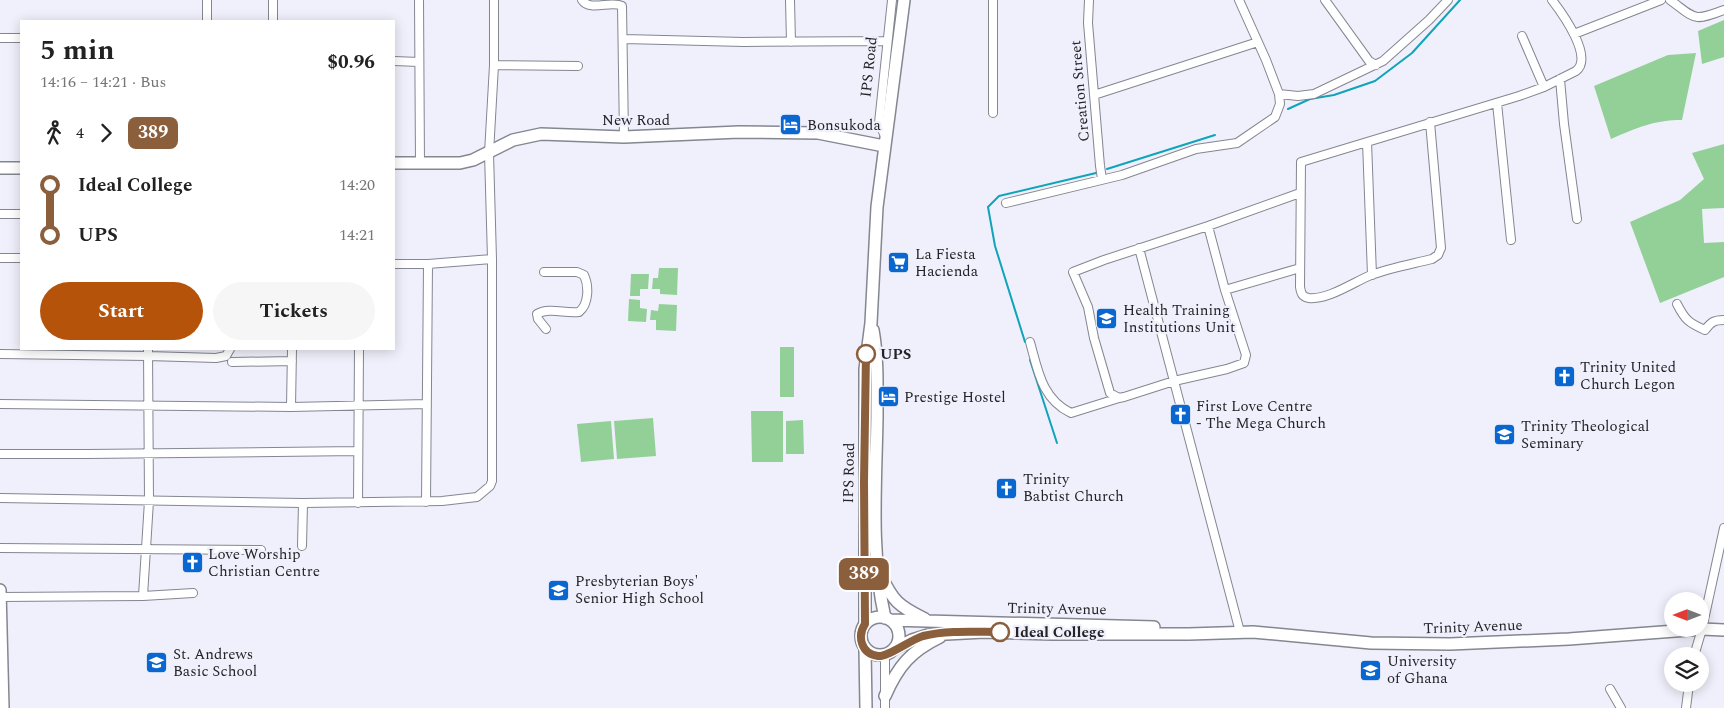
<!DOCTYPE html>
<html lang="en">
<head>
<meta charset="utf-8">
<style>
	:root { --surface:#fff; --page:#f6f6f6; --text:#222; --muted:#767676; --accent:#b45309 }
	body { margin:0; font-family:Spectral,serif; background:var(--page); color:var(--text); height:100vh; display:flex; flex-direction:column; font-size:19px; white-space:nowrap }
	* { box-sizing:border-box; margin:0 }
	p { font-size:16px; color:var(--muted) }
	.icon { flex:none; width:28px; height:28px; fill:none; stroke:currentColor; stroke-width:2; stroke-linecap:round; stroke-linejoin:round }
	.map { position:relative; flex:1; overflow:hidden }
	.drawer { position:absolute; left:20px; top:20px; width:375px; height:330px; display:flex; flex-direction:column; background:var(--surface); border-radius:0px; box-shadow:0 2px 12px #0003 }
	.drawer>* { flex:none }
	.badge { padding:0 10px; border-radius:8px; font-size:18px; line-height:32px }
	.needle { width:32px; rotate:270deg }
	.controls { position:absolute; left:1664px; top:592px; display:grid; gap:10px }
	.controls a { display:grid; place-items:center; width:45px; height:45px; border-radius:50%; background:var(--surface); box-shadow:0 2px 12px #0003; font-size:25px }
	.map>.badge { position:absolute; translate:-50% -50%; box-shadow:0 0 0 2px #fff }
	.legs { display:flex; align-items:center; gap:8px; height:55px; padding:0 20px; font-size:16px }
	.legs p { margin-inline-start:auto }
	.overview { display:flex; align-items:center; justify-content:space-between; height:85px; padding:0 20px }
	h1 { font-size:28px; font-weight:700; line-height:38px }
	.primary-button { display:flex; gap:10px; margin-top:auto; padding:10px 20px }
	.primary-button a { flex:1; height:58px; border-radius:30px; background:var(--accent); color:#fff; font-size:20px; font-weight:700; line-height:58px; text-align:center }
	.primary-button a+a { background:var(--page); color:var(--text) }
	ul { padding:0 20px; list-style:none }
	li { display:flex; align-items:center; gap:18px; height:50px; font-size:19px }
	li i { display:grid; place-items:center; width:8px; height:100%; margin:0 6px; background:currentColor }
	li i::after { content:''; width:12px; height:12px; margin:-6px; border:4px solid; border-radius:50%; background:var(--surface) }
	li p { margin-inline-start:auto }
	li:first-child i { background:linear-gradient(#0000 50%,currentColor 0) }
	li:last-child i { background:linear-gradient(currentColor 50%,#0000 0) }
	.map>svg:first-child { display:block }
	.green { fill:#92d098 }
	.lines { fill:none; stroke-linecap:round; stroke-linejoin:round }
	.stream { stroke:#0fa4b9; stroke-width:2 }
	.street-casing { stroke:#848690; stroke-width:10 }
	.secondary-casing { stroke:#848690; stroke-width:14 }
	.street { stroke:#fff; stroke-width:8 }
	.secondary { stroke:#fff; stroke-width:11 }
	.line-1-casing { stroke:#fff; stroke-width:11 }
	.line-1 { stroke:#8b5e3c; stroke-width:8 }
	.stop-1-dot { fill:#fff; stroke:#8b5e3c; stroke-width:2.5 }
	.labels { text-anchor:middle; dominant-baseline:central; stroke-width:4.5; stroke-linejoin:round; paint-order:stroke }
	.street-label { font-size:15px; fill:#242428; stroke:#eff0fb }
	.poi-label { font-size:15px; fill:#242428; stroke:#eff0fb; text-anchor:start }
	.stop-label { font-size:15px; font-weight:bold; fill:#242428; stroke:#eff0fb; text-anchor:start }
</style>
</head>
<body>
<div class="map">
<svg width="1724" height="708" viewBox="0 0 1724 708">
	<rect width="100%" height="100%" fill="#eff0fb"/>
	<path class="green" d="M1724,20V57L1702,64L1698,31Z
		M1696,53L1682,120C1654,120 1636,128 1611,139L1594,86L1668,55Z
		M1724,144V208L1702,209L1704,243L1724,242V277L1660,303L1630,222L1680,200L1704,179L1692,153Z
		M659,268H678L677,295L660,294V289H652L653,278H658Z
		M631,274H649L648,289H640V296H630Z
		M629,299L640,300V308L647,309L646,322L628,321Z
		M659,304L677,305L676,331L656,330V320H650L651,310L658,311Z
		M780,347H794V397H780Z
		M751,411H783V462H752Z
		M653,418L656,456L617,459L614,421Z
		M803,420L804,454H786V421Z
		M611,421L614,459L581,462L577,424Z"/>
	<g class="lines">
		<path class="stream" d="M1288,109L1310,99L1334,95L1375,81L1412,53L1460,0
			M1107,169L1215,135
			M1025,342L995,246L988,207L999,196L1096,173
			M1030,360L1057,443"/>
		<defs>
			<path id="street" d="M273,0V21
				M419,0L420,164
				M582,0C590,12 611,0 622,6L624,137
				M790,0L791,42
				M993,0V113
				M1089,0L1088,23L1100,166L1102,179
				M1325,0L1369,61L1376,65
				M1670,0C1696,19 1693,22 1724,10
				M207,21V0
				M1574,34L1661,0
				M1522,36L1544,87
				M0,38H21
				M624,39L744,42L887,41
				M394,61L419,62
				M494,65L578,66
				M1560,79L1564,124L1577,219
				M1279,94L1298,96L1314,94L1383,61L1429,20L1448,0
				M1094,95L1258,42
				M1497,103L1511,240
				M1430,122L1441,248L1438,255L1432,259C1412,264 1390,268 1371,275C1354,282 1328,300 1309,298C1302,297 1301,293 1300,287L1301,162L1519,96L1544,87L1576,71C1594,57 1562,13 1552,0
				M885,136L879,123L892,0
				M1367,142L1372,275
				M1006,203L1122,175L1196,149L1237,143L1275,117L1280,104L1279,94L1266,60L1239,0
				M0,214H21
				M1208,226L1225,290L1246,355L1244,363L1227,369L1174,381L1124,397L1119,398L1110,393L1094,338L1088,307L1073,272L1104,260L1208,226L1300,193
				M1139,248L1240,632
				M0,258H21
				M394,264H428L492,259
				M544,272H577L584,275C589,286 589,304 579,312C565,314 550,307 537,314L538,319L546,329
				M1225,290L1300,268
				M1677,304C1685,320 1689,323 1705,330C1711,322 1714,320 1724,320
				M1030,342C1038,371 1042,399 1071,413L1119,398
				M0,354L148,356L216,358L226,356L230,349
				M232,362L292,361
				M0,404L291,407L427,404
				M291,407L292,349
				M0,454H87L358,451
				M0,498L303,503L442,501L477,497L490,486L492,481V259L489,153L494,65V0
				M426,502L428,264
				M358,503L359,349
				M302,546L303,503
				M0,548L261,550
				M143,596L149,501L148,349
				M0,597L143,596L193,593
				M885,655V708
				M1694,656L1702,629L1724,528
				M1610,689L1621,708
				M1686,708L1689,684"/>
			<path id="secondary" d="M394,163H460L473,160L513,140L541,134L624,137L739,132L818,133L884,146
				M0,168H21
				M873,330C878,358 877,387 877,417C876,484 870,552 885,618
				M880,574C893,601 898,606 925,619
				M0,590L3,708
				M861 636a19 19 0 1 1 38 0a19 19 0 1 1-38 0Z
				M890,620L1154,627
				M865,624V369L871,323L877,207L904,0
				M865,649L866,708
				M894,649L912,640L928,635L984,632L1052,634H1189L1253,632L1371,643L1450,644L1569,639L1702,629L1724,630
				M885,696C898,666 911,651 940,637"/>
		</defs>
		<use href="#street" class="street-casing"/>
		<use href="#secondary" class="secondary-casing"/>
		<use href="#street" class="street"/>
		<use href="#secondary" class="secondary"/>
	</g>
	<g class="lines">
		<defs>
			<path id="line-1" d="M866,354L864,481L865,624C857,636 861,654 878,656C888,657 910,640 923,636C947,630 976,632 1000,632"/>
		</defs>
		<use href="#line-1" class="line-1-casing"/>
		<use href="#line-1" class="line-1"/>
	</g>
	<defs>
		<symbol id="hotel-square" viewBox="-11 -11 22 22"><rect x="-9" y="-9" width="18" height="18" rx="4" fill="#0b67d0" stroke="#eff0fb"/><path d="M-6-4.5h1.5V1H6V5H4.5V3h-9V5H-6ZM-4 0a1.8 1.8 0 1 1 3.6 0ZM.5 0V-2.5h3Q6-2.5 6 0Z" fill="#fff"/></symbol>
		<symbol id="supermarket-square" viewBox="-11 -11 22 22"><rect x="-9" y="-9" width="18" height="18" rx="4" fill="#0b67d0" stroke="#eff0fb"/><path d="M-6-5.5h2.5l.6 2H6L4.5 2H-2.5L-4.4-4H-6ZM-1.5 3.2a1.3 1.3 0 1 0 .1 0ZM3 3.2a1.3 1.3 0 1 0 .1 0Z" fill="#fff"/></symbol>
		<symbol id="school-square" viewBox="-11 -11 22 22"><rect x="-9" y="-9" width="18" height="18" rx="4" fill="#0b67d0" stroke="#eff0fb"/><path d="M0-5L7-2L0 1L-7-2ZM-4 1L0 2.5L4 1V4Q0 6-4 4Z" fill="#fff"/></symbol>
		<symbol id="church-square" viewBox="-11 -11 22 22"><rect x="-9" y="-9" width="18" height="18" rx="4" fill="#0b67d0" stroke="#eff0fb"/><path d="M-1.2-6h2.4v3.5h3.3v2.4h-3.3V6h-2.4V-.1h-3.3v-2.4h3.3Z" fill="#fff"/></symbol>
		<symbol id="university-square" viewBox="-11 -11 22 22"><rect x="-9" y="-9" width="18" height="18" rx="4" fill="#0b67d0" stroke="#eff0fb"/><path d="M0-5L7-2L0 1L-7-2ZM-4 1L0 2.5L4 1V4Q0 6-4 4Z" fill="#fff"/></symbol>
	</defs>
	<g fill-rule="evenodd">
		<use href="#hotel-square" x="778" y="112" width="25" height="25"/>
		<use href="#supermarket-square" x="886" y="250" width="25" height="25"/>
		<use href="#school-square" x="1094" y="306" width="25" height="25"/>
		<use href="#church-square" x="1552" y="364" width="25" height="25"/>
		<use href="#hotel-square" x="876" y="384" width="25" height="25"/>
		<use href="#church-square" x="1168" y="402" width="25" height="25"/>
		<use href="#school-square" x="1492" y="422" width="25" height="25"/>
		<use href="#church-square" x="994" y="476" width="25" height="25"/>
		<use href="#church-square" x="180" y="550" width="25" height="25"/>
		<use href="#school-square" x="546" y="578" width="25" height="25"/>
		<use href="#school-square" x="144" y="650" width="25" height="25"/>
		<use href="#university-square" x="1358" y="658" width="25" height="25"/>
	</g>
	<g class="stop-1-dot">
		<circle cx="866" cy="354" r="9"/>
		<circle cx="1000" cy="632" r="9"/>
	</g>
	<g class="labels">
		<g class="street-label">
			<text transform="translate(869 67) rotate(-84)">IPS Road</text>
			<text transform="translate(1080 91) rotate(-95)">Creation Street</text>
			<text x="636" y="120">New Road</text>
			<text transform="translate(849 473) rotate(-89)">IPS Road</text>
			<text transform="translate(1057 609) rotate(1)">Trinity Avenue</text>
			<text transform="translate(1473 627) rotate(-2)">Trinity Avenue</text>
		</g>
		<g class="poi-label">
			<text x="807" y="125">Bonsukoda</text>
			<text x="915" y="254">La Fiesta<tspan x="915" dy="17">Hacienda</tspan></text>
			<text x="1123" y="310">Health Training<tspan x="1123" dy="17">Institutions Unit</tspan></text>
			<text x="1580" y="367">Trinity United<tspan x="1580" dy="17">Church Legon</tspan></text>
			<text x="904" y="397">Prestige Hostel</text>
			<text x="1196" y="406">First Love Centre<tspan x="1196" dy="17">- The Mega Church</tspan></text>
			<text x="1521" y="426">Trinity Theological<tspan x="1521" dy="17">Seminary</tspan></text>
			<text x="1023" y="479">Trinity<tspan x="1023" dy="17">Babtist Church</tspan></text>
			<text x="208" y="554">Love Worship<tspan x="208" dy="17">Christian Centre</tspan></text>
			<text x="575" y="581">Presbyterian Boys'<tspan x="575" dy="17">Senior High School</tspan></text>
			<text x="173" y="654">St. Andrews<tspan x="173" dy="17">Basic School</tspan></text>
			<text x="1387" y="661">University<tspan x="1387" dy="17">of Ghana</tspan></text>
		</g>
		<g class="stop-label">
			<text x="880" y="354">UPS</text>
			<text x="1014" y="632">Ideal College</text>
		</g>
	</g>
</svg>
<div class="controls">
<a><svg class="needle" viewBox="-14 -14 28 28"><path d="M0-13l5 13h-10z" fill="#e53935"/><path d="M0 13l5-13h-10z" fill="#767676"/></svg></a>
<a><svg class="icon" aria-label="layers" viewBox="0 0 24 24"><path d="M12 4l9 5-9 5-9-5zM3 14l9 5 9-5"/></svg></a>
</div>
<b class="badge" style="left:864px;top:574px;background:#8b5e3c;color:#fff">389</b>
<section class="drawer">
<div class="overview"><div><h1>5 min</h1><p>14:16 – 14:21 · Bus</p></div><b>$0.96</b></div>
<div class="legs"><svg class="icon" aria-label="walk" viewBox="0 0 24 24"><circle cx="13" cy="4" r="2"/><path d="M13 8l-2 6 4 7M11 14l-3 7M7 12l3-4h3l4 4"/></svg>4<svg class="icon" aria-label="forward" viewBox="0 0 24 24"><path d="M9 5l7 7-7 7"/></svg><b class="badge" style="background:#8b5e3c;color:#fff">389</b></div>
<ul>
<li><i style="color:#8b5e3c"></i><b>Ideal College</b><p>14:20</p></li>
<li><i style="color:#8b5e3c"></i><b>UPS</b><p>14:21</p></li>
</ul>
<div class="primary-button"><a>Start</a><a>Tickets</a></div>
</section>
</div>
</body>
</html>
